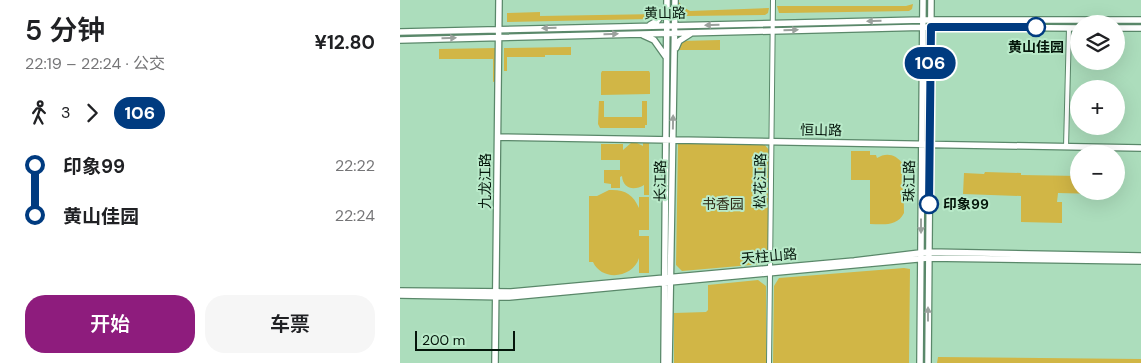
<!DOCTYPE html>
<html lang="zh">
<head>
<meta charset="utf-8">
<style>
	:root { --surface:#fff; --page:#f6f6f6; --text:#202124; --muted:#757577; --accent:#8e1c7d }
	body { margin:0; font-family:"DM Sans","Noto Sans SC",sans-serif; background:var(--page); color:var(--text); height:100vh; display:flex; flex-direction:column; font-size:19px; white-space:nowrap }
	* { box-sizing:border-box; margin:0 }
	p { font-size:16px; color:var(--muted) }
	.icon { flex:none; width:28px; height:28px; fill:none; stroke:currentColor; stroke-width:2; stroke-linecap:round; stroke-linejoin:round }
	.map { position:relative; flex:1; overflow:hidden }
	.panel { display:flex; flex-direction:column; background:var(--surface); width:400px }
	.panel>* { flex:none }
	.badge { padding:0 10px; border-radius:16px; font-size:18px; line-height:32px }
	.tools { position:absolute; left:670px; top:15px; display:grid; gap:10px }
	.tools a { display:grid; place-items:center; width:55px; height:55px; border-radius:50%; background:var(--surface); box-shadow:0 5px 20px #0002; font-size:25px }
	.scale { position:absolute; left:15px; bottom:12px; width:100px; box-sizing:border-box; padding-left:5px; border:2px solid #04150a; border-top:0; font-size:14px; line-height:18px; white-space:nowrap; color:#04150a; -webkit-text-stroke:4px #b9eac9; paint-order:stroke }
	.map>.badge { position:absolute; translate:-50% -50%; box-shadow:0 0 0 2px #fff }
	.legs { display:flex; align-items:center; gap:8px; height:55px; padding:0 25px; font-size:16px }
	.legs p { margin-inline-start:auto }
	.overview { display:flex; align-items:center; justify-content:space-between; height:85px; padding:0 25px }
	h1 { font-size:28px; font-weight:600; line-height:38px }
	.button { display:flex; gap:10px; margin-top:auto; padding:10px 25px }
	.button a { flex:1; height:58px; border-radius:20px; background:var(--accent); color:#fff; font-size:20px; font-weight:600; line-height:58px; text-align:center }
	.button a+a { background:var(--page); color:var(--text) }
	ul { padding:0 25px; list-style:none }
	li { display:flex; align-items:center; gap:18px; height:50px; font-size:19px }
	li i { display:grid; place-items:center; width:8px; height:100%; margin:0 6px; background:currentColor }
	li i::after { content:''; width:12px; height:12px; margin:-6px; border:4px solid; border-radius:50%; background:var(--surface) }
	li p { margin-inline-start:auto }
	li:first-child i { background:linear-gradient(#0000 50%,currentColor 0) }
	li:last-child i { background:linear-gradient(currentColor 50%,#0000 0) }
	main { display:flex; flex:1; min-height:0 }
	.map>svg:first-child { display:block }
	.green { fill:#d1b646 }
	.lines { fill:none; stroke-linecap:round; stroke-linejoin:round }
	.street-casing { stroke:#5a886a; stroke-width:6 }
	.secondary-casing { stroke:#5a886a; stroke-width:8 }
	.street { stroke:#fff; stroke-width:4 }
	.secondary { stroke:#fff; stroke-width:5.5 }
	.oneway { fill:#9ba19d }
	.line-1-casing { stroke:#fff; stroke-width:11 }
	.line-1 { stroke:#003b80; stroke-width:8 }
	.stop-1-dot { fill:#fff; stroke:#003b80; stroke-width:2.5 }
	.labels { text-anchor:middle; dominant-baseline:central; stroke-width:4; stroke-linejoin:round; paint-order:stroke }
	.street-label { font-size:14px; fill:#04150a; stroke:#b9eac9 }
	.stop-label { font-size:14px; font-weight:bold; fill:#04150a; stroke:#b9eac9 }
	.park-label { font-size:14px; fill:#2f2a17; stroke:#b9eac9 }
</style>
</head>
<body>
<main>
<section class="panel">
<div class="overview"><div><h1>5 分钟</h1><p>22:19 – 22:24 · 公交</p></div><b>¥12.80</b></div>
<div class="legs"><svg class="icon" aria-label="walk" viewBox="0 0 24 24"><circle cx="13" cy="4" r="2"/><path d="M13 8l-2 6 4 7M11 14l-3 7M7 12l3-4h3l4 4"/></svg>3<svg class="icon" aria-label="forward" viewBox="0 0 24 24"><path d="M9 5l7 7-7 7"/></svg><b class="badge" style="background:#003b80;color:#fff">106</b></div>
<ul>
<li><i style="color:#003b80"></i><b>印象99</b><p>22:22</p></li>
<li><i style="color:#003b80"></i><b>黄山佳园</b><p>22:24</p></li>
</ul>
<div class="button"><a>开始</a><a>车票</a></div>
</section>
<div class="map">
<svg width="741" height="363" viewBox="0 0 741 363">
	<rect width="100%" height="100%" fill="#acddbc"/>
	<path class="green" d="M278,1L283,7L290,11L369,8L368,13L365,15L287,16L280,11Z
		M513,4L512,9L509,11L385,13H379L377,6H506Z
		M140,12V16L259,14L248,19L107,22V13Z
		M320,40V50H278L281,41Z
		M171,47V55H145V57H107V71H104V48Z
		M97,48L96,81L93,82V59H39V49Z
		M202,71H249L250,73V94L201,95V73Z
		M199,101H204V117H242V101H247V125H245V128H200L198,124Z
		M231,143H237L243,146V143H249V195H244V185C234,191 223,189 222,176L220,177V188H211V184L204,183V170H220V160H201V144H223V150Z
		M279,143L364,144L369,150L368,258L362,264L282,271L276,265L278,144Z
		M451,151H470V155H476L477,158C486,152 496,154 503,164L504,213C497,227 483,224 470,224V180H451Z
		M585,172L621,173V175L679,176V191H698V194L658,193L657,202H662V223L621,222V196L563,194L564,173L584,174Z
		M209,190C224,189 233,194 239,208V197H249V230H239V236H249V273H239V258C233,278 202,282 193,262H189V196H197Z
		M504,268L510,269L509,363H373L374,286L379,278Z
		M358,280L366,286V363H274V313L306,312L308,310V285Z
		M538,357L741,359V363H537Z"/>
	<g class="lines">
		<defs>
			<path id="street" d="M666,147L669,28
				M369,363L373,0"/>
			<path id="secondary" d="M250,25L257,21L266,9
				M716,28H741
				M0,32L523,20H741
				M243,35L254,40L266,57
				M0,40L531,27L679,28
				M276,48L279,41L290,34
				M100,137L741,148
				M0,291L111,292L454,261L528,252L741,256
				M0,295L109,297L528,258L741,261
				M95,363L99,0
				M264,363L267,0
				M269,363L275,0
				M520,363L523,0
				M528,363L531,0"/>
		</defs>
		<use href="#street" class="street-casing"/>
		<use href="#secondary" class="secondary-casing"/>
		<use href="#street" class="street"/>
		<use href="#secondary" class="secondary"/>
	</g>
	<defs><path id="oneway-solid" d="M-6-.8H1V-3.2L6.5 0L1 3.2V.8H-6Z" transform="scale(1.25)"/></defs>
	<g class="oneway">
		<use href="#oneway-solid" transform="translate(474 21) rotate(179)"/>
		<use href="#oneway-solid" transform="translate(312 25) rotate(178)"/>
		<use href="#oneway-solid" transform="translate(149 28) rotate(179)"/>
		<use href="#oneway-solid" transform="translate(391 30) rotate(-1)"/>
		<use href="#oneway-solid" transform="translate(211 34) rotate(-1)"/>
		<use href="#oneway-solid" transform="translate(49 38) rotate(-2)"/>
		<use href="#oneway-solid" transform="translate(273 122) rotate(-89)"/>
		<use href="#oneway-solid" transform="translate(521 226) rotate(90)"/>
		<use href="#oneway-solid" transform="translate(528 314) rotate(-90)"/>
	</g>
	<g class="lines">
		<defs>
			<path id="line-1" d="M529,204L531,27H636"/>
		</defs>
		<use href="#line-1" class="line-1-casing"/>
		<use href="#line-1" class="line-1"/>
	</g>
	<g class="stop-1-dot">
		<circle cx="636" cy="27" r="9"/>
		<circle cx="529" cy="204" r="9"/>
	</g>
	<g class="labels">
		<g class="street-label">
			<text transform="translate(265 13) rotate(-1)">黄山路</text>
			<text transform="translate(421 130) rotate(1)">恒山路</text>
			<text transform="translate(85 181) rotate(-90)">九龙江路</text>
			<text transform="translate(260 181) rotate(-89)">长江路</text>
			<text transform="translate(360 181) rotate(-89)">松花江路</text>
			<text transform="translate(509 181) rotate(-89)">珠江路</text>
			<text transform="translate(369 256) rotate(-5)">天柱山路</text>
		</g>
		<g class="stop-label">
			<text x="636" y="47">黄山佳园</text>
			<text x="543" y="204" text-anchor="start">印象99</text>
		</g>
		<g class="park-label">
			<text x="323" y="204">书香园</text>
		</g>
	</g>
</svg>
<div class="tools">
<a><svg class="icon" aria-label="layers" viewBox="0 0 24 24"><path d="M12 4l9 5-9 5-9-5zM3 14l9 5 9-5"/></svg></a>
<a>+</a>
<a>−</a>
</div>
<div class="scale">200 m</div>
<b class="badge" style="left:530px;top:63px;background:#003b80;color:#fff">106</b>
</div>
</main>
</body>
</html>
